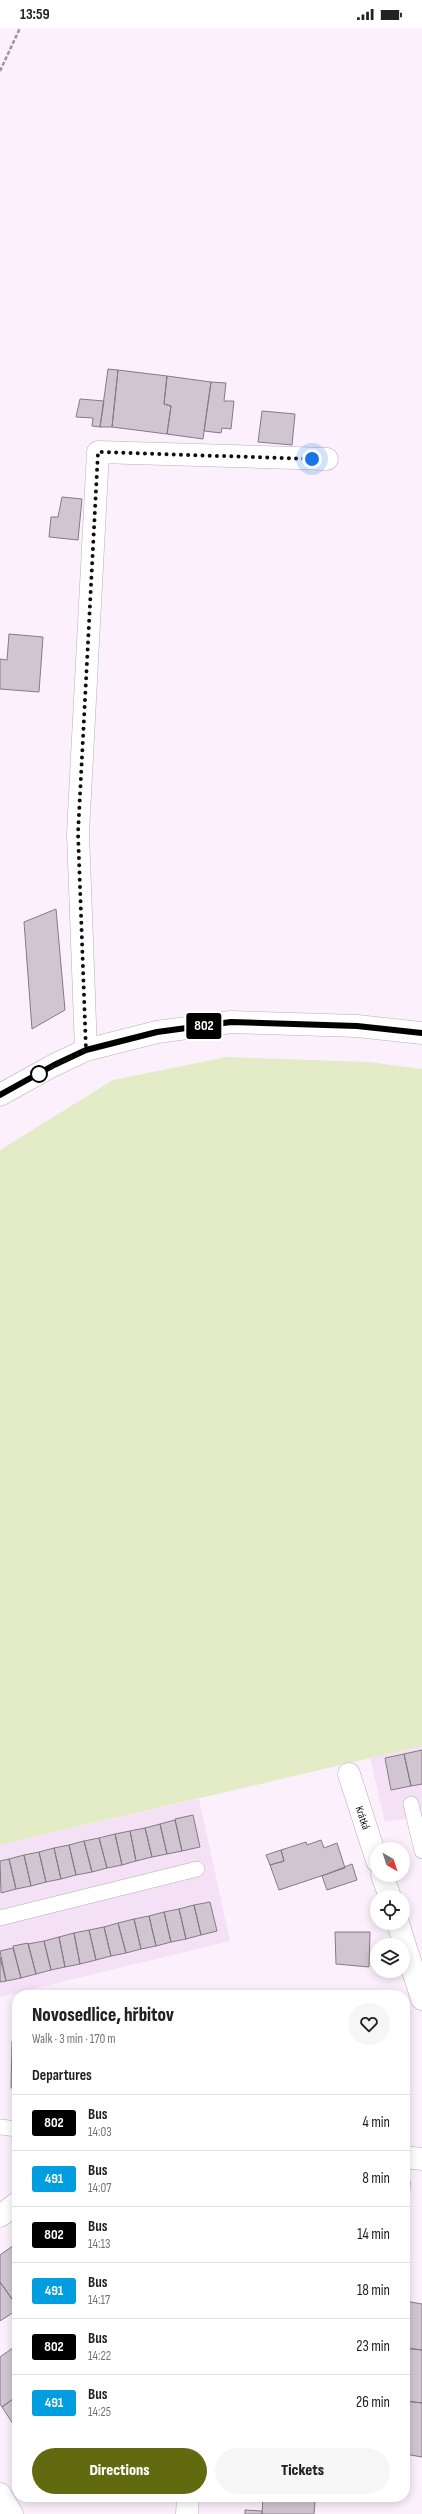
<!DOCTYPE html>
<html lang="en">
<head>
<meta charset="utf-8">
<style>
	:root { --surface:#fff; --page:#f6f6f6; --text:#222; --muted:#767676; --line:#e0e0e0; --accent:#616a0f }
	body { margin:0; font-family:"Sofia Sans Condensed",sans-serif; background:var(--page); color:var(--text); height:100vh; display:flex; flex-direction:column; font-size:15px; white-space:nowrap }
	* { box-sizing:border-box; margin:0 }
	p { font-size:13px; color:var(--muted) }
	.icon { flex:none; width:22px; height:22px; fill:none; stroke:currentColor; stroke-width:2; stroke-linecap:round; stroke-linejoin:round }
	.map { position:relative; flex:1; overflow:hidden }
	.side { position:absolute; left:12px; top:1962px; width:398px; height:512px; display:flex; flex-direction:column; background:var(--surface); border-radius:16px; box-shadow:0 2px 10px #0003 }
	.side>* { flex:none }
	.badge { padding:0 8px; border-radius:3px; font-size:14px; line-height:26px }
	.needle { width:26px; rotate:141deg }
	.controls { position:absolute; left:370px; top:1814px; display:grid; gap:8px }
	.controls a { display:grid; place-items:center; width:40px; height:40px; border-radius:50%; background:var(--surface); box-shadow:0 2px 10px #0003; font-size:20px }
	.you { position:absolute; width:20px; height:20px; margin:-10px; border:3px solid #fff; border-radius:50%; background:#1a73e8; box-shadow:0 0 0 6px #1a73e833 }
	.map>.badge { position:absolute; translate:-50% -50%; box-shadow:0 0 0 2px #fff }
	h2 { padding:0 20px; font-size:15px; line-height:36px }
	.round { display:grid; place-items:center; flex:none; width:42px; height:42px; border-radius:21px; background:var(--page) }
	.headline { display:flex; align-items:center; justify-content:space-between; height:68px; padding:0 20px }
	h1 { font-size:19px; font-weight:800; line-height:30px }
	.cta { display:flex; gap:8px; margin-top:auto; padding:8px 20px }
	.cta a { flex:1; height:46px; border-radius:24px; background:var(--accent); color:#fff; font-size:16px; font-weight:800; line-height:46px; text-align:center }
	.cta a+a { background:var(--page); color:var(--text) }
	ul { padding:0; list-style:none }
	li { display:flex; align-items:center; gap:12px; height:56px; padding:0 20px; border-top:1px solid var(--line) }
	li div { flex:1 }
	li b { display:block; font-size:15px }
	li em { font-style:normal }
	li .badge { min-width:44px; font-weight:700; text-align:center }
	.status { display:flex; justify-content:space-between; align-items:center; height:28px; padding:0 20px; background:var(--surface); direction:ltr }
	.status svg { height:11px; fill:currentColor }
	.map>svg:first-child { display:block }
	.built { fill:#f4e1f5 }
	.green { fill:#e4ebc7 }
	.building { fill:#d1c5d2; stroke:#857a86 }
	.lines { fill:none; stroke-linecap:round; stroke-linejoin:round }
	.lane-casing { stroke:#b9adba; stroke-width:16 }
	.street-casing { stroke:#b9adba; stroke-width:23 }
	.secondary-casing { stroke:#b9adba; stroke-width:23 }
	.path { stroke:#9d949d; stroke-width:2.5; stroke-dasharray:4 2; stroke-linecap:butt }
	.lane { stroke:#fff; stroke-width:15 }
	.street { stroke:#fff; stroke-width:22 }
	.secondary { stroke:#fff; stroke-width:22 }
	.line-casing { stroke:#fff; stroke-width:9 }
	.line { stroke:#000; stroke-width:6 }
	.walk { stroke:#110d11; stroke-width:4; stroke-dasharray:0 7.2 }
	.stop-dot { fill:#fff; stroke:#000; stroke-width:2 }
	.labels { text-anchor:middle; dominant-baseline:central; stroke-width:3.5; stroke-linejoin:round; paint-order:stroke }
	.street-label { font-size:11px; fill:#110d11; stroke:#fff }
</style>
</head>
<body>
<div class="status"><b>13:59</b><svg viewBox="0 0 49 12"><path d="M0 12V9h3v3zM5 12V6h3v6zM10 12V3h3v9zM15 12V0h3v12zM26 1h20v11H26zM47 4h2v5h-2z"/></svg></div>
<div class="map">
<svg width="422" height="2486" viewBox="0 0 422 2486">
	<rect width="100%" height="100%" fill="#fdf0fd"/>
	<path class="built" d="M422,1718V1788L385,1794L370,1730Z
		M199,1771L230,1913L0,1969V1817Z"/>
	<path class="green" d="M227,1029L369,1034L422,1041V1718L0,1817V1122L113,1052Z"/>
	<path class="building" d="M108,341L118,342L112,399H100Z
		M118,342L167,348L164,376L171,378L167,406L112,399Z
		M167,348L211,354L203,411L167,406L171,378L164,376Z
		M211,354L226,355L224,373H234L231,401L222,400L221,405L204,403Z
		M80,371L104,373L100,399L92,398L93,390L76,389Z
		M262,383L295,386L292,417L258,414Z
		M62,469L82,471L78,512L49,509L51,489H58Z
		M9,606L43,609L39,664L0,661V631L7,632Z
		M56,881L65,982L32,1001L24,894Z
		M422,1722V1756L411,1758L404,1726Z
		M404,1726L411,1758L391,1762L385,1730Z
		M193,1787L200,1819L182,1823L175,1791Z
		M175,1792L182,1823L167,1826L160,1796Z
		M160,1796L167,1826L152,1829L145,1800Z
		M145,1800L152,1829L136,1833L130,1803Z
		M130,1803L136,1833L122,1837L115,1806Z
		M115,1806L122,1837L107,1840L99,1810Z
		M99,1810L107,1840L92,1844L84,1813Z
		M321,1812L324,1820L337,1815L345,1840L279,1862L270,1837L284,1833L281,1822L306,1814L307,1817Z
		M84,1813L92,1844L76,1847L69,1817Z
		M69,1817L76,1847L61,1851L54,1820Z
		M54,1820L61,1851L46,1854L39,1824Z
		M281,1822L284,1833L270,1837L266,1827Z
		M39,1824L46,1854L31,1858L24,1827Z
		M24,1827L31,1858L16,1861L9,1831Z
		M9,1831L16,1861L1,1865L0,1833Z
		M352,1836L357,1852L327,1862L322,1848Z
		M210,1874L217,1903L201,1907L194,1877Z
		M194,1877L201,1907L186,1911L179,1881Z
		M179,1881L186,1911L171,1914L164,1884Z
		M164,1884L171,1914L156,1918L149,1888Z
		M149,1888L156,1918L141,1921L134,1891Z
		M134,1891L141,1921L126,1925L118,1895Z
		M118,1895L126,1925L111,1928L104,1899Z
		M104,1899L111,1928L96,1932L89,1902Z
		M89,1902L96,1932L80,1936L74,1905Z
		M335,1904H370L369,1939L336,1936Z
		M74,1905L80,1936L65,1939L59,1909Z
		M59,1909L65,1939L51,1942L44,1913Z
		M44,1913L51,1942L36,1946L28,1916Z
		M28,1915L36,1946L21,1950L13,1918Z
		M13,1920L21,1950L6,1953L0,1923Z
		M0,1929L6,1953L0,1954Z
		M12,2013H17V2060H11Z
		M405,2152L410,2153L409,2179H405Z
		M17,2215V2278L0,2254V2227Z
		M0,2254L17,2278V2282L0,2293Z
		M405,2273L422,2276V2322L405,2320Z
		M17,2317V2368L2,2379L0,2376V2329Z
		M405,2320L422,2322V2375L405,2373Z
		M17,2368V2402L2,2379Z
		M405,2373L422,2375V2429L405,2426Z
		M263,2469L315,2473L314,2486H262Z
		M245,2482L262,2483V2486H245Z"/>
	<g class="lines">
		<defs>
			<path id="lane" d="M411,1776L422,1823
				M0,1890L197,1841
				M0,2099L17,2101"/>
			<g id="street">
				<path d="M86,1022L78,805L98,424L327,431"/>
				<path id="s1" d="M349,1746L377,1833"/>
				<path d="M382,1847L390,1869"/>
				<path d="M398,1895L422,1971"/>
				<path d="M0,2466L12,2486"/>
				<path d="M187,2486L188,2469"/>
			</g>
			<path id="secondary" d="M0,1067L54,1037L86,1022L157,1004L231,994L357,998L422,1005
				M405,2129L422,2131
				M0,2188L17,2175"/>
		</defs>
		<use href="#lane" class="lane-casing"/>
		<use href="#street" class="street-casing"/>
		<use href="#secondary" class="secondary-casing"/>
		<path class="path" d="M0,43L20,0"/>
		<use href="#lane" class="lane"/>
		<use href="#street" class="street"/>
		<use href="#secondary" class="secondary"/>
	</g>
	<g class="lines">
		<defs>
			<path id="line" d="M0,1067L54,1037L86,1022L157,1004L231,994L357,998L422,1005"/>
		</defs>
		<use href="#line" class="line-casing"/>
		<use href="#line" class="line"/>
		<path class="walk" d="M39,1046L86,1022L78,805L98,424L312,431"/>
	</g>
	<circle class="stop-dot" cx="39" cy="1046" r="8"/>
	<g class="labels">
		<g class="street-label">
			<text stroke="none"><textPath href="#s1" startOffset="46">Krátká</textPath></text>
		</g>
	</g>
</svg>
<div class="controls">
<a><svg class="needle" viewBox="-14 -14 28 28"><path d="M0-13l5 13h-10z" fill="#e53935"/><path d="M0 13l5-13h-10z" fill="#767676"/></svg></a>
<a><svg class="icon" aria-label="locate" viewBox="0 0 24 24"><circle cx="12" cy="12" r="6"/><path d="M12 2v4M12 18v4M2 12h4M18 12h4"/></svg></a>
<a><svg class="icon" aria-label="layers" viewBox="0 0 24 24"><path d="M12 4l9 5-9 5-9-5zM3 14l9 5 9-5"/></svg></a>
</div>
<div class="you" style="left:312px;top:431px"></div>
<b class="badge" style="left:204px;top:998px;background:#000;color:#fff">802</b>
<section class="side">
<div class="headline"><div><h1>Novosedlice, hřbitov</h1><p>Walk · 3 min · 170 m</p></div><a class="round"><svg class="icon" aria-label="heart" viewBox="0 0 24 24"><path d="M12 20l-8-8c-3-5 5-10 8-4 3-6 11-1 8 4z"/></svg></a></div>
<h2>Departures</h2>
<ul>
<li><span class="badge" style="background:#000;color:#fff">802</span><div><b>Bus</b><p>14:03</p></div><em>4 min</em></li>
<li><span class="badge" style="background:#009ee0;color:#fff">491</span><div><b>Bus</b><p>14:07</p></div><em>8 min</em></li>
<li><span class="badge" style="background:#000;color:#fff">802</span><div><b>Bus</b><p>14:13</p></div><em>14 min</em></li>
<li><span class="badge" style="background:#009ee0;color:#fff">491</span><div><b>Bus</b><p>14:17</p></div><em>18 min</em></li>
<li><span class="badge" style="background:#000;color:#fff">802</span><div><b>Bus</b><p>14:22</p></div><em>23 min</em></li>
<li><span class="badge" style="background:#009ee0;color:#fff">491</span><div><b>Bus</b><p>14:25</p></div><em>26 min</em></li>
</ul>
<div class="cta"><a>Directions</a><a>Tickets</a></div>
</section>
</div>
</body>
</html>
